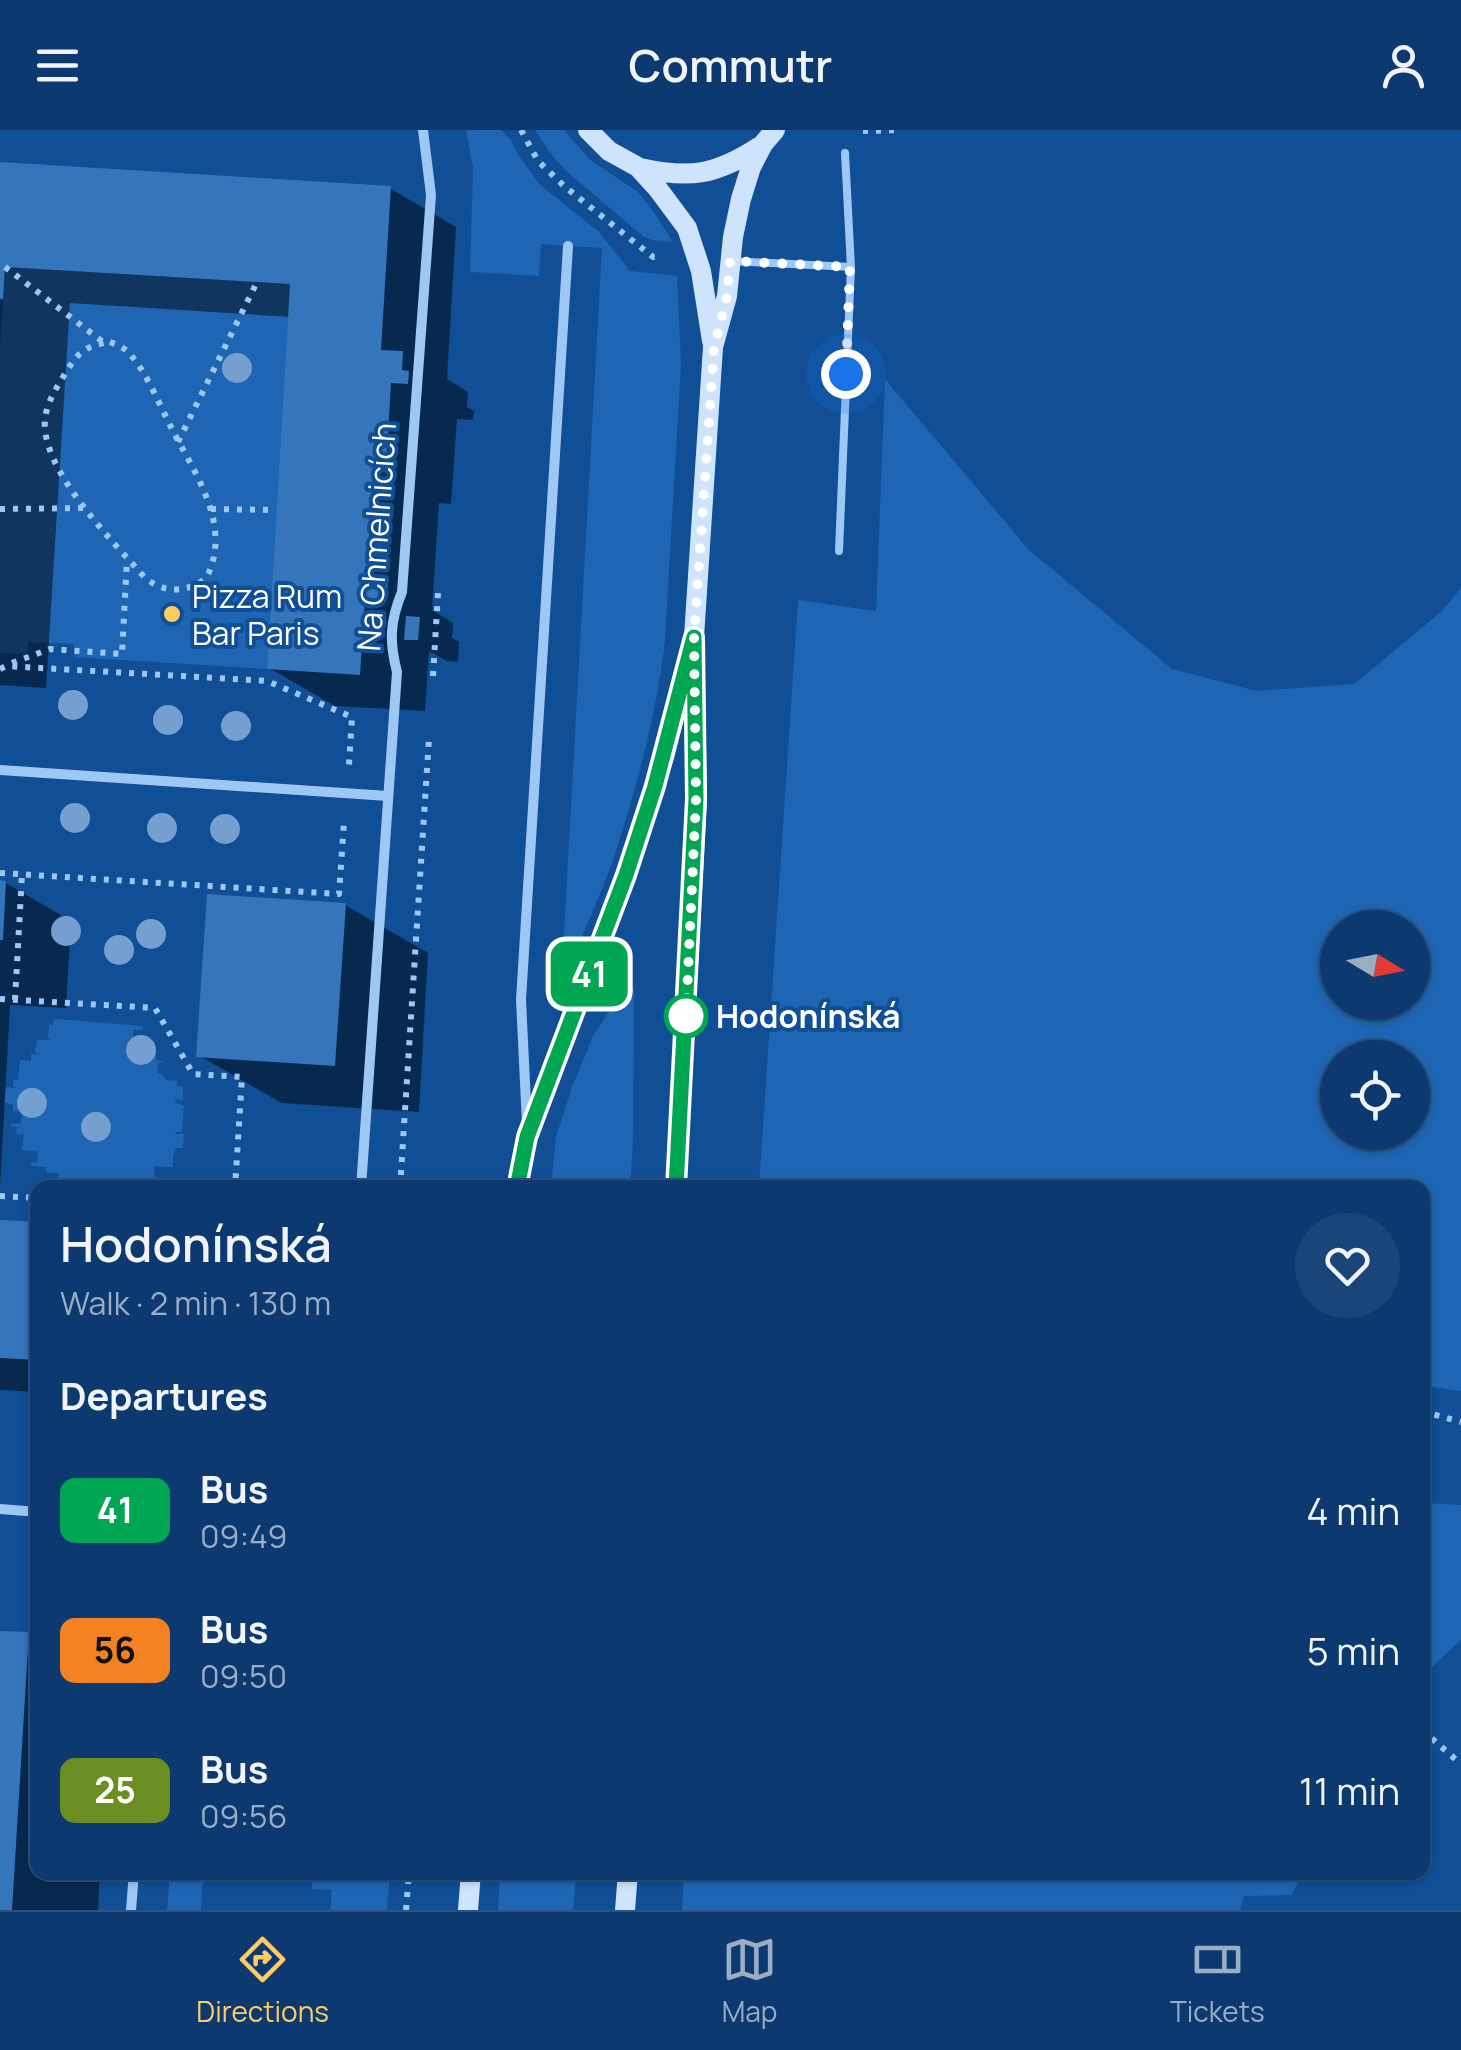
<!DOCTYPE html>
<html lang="en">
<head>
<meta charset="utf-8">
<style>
	:root { --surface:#0c3a70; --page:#1a4578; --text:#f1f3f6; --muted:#9aadc3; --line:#2c5483; --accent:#ffcc61 }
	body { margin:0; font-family:Manrope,sans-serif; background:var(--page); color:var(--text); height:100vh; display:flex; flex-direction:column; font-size:38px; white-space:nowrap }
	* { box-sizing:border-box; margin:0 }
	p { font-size:32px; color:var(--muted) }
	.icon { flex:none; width:55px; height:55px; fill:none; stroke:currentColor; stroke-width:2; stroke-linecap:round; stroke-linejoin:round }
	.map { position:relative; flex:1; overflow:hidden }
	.panel { position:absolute; left:30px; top:1050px; width:1400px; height:700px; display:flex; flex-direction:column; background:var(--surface); border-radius:20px; box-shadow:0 2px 8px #0004,0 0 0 2px var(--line) }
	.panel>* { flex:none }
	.badge { padding:0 20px; border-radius:15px; font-size:35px; line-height:65px }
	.needle { width:65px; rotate:100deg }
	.buttons { position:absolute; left:1320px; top:780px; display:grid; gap:20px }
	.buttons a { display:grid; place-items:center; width:110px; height:110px; border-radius:50%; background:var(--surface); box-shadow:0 2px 8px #0004,0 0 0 2px var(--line); font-size:50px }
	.you { position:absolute; width:50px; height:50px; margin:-25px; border:8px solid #fff; border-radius:50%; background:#1a73e8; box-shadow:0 0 0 15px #1a73e833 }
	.map>.badge { position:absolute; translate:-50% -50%; box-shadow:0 0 0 5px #fff }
	h2 { padding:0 30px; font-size:38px; line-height:90px }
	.round { display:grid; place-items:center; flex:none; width:105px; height:105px; border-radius:52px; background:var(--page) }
	.overview { display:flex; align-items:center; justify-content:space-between; height:170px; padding:0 30px }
	h1 { font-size:48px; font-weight:600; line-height:75px }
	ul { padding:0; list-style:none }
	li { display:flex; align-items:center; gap:30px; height:140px; padding:0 30px }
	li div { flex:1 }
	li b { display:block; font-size:38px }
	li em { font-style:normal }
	li .badge { min-width:110px; font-weight:700; text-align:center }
	header { display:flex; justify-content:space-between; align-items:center; height:130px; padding:0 30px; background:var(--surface); font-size:45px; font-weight:600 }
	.tab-bar { display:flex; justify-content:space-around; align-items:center; height:140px; border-top:2px solid var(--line); background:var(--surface); font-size:28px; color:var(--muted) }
	.tab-bar a { display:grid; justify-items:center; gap:5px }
	.tab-bar .active { color:var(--accent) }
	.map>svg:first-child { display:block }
	.green { fill:#1e66b3; fill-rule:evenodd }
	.shadow { fill:#0007 }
	.building { fill:#3475bc }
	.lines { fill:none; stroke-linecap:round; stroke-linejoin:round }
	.path { stroke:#9ec8f4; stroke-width:6; stroke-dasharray:5 8; stroke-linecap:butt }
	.lane { stroke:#9ec8f4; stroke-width:8 }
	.street { stroke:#9ec8f4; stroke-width:10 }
	.secondary { stroke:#cee4fd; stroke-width:20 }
	.tree { fill:#749fcf }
	.line-casing { stroke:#fff; stroke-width:22 }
	.line { stroke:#00a651; stroke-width:15 }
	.walk { stroke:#fff; stroke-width:10; stroke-dasharray:0 18 }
	.poi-dot { fill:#ffcc61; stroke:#104e95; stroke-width:4 }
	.stop-dot { fill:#fff; stroke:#00a651; stroke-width:5 }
	.labels { text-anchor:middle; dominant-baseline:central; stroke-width:8; stroke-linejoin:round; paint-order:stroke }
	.street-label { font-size:32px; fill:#fff; stroke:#104e95 }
	.poi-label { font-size:32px; fill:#fff; stroke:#104e95; text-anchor:start }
	.stop-label { font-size:32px; font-weight:bold; fill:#fff; stroke:#104e95; text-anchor:start }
</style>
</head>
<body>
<header><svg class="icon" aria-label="menu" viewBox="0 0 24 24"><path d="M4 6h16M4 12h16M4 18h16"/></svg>Commutr<svg class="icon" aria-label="person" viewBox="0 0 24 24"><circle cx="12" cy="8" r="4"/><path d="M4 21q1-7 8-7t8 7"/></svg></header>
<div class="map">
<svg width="1461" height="1780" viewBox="0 0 1461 1780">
	<rect width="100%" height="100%" fill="#104e95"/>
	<path class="green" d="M466,0H501L511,10L517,23L539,54L599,102L630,141L677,146L681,234L665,510C657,582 638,652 616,721C605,755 589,788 576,822L563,821L602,118L541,114L539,146L470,142L473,38Z
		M535,0H564L589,29L638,62L653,81L673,112L652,110L644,107L567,42L551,24Z
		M5,137L290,154L267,539L74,527V514L28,512L27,524L0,523V219Z
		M885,249L1028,419L1172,539L1257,561L1354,554L1442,481L1461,458V1261L1423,1256L1422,1058L759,1057L798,470L876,481ZM1338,798H1412V872H1338ZM1338,928H1412V1002H1338Z
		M626,855L634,859L633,1012L630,1057H551L556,1007L571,960L593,906Z
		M54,889L143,896V900H133V912L147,914V922L156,923V930L165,932L158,934L157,943L162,944L166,950L177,951V956L183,957V970L176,969L175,972L184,976L182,1002H175L176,1004H184L183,1018H176L173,1026V1037L154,1036V1047L161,1048L160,1051L147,1050L145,1057H101V1054L58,1051V1043L46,1042V1037L31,1036V1032H37L38,1022L22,1020L24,1005L16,1004L17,997L10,996V994L21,993L22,982L13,981V975L4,972L6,957L16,958L13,956V950H18L20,930L31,931V924L40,925L35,923L37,910H51L48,908L49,895H53Z
		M1423,1373L1461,1375V1510L1423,1545Z
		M170,1743H203L201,1780H167Z
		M312,1743H390L387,1780H330L332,1760L312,1759Z
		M500,1743L576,1746L573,1780H498Z
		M684,1743V1742L1302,1743L1292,1765L1244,1766L1240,1780H682Z"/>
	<path class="shadow" d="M0,34L391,59L456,97L447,249L468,262L467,277L474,281L473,290L457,289L451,374L439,373L432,480L453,493L452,508L459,512L458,532L447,531L429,521L425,581L335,576L269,538L291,187L70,173L46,558L0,555Z
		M0,753H6L71,791L66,878L10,875L0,1057Z
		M345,775L428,823L419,982L282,973L198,925Z
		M0,1093L38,1095V1262L0,1260Z
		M0,1503L29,1505L38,1510V1742H100L98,1780H0Z"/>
	<path class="building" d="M0,32L391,56L381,220L403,221L402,240L409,241L408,254L391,253L386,337L374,336L366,451L388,452L386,472L365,470L360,545L267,539L290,154L5,137L3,169H0Z
		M406,486L420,487L418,510H404Z
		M0,750L6,751L3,810H0Z
		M207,764L346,773L335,936L196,927Z
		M0,1090L38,1092V1230L0,1228Z
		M0,1501L29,1502L12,1780H0Z"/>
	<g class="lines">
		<path class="path" d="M521,0L538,31L564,56L653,127H661
			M863,1L899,0
			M5,137L103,212
			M110,212C118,215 125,218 130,224C148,245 159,274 172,299C193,340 228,389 211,437C208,447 201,454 190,457C172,462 161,459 146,449C114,412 40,340 45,289C47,273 55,260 63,247C77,224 83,216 110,212Z
			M178,312L257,152
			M0,379L85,378
			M211,379L276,380
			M12,533L50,519L122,524L127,429
			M0,539L6,536L267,551L352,587L349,635
			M433,546L438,463
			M0,743L339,764L344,692
			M0,869L155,878L193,944L242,947L235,1058
			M15,870L22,744
			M400,1058L429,608
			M0,1066L38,1068
			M1422,1281L1461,1292
			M1422,1600L1461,1634
			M662,1744L681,1746
			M406,1780L409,1742"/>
		<path class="lane" d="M730,131L851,137
			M839,421L851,137L845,23"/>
		<path class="street" d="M0,640L388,666
			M527,994L521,870L568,116
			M361,1058L397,542C389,511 390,491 402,462L431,65L423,0
			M0,1379L38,1382
			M131,1780L134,1742"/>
		<path class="secondary" d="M588,0L609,21L638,37L658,59L687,98L701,141L712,211
			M640,38C690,49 716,45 759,17
			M517,1058L527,1007L626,745L664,627L688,533
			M676,1058L697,669L694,507L713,217L727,166L733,107L741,69L751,37L763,14L775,0
			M468,1780L471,1742
			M625,1780L628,1742"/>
	</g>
	<g class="tree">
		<circle cx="237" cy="238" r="15"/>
		<circle cx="73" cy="575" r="15"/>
		<circle cx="168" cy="590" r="15"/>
		<circle cx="236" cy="596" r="15"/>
		<circle cx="75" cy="688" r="15"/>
		<circle cx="162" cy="698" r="15"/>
		<circle cx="225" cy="699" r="15"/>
		<circle cx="66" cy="801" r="15"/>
		<circle cx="151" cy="804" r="15"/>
		<circle cx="119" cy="820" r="15"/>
		<circle cx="141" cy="920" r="15"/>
		<circle cx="32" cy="973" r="15"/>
		<circle cx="96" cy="997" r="15"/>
	</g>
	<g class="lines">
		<defs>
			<path id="line" d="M517,1058L527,1007L626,745L655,656L694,507L696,669L676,1058"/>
		</defs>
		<use href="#line" class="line-casing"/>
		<use href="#line" class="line"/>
		<path class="walk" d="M686,886L696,669L694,507L714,218L727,166L730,131L850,137L846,244"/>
	</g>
	<circle class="poi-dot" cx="172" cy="484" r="10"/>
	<circle class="stop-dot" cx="686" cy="886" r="20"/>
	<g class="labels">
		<g class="street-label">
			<text transform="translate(376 407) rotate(-86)">Na Chmelnicích</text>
		</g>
		<g class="poi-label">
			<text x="192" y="466">Pizza Rum<tspan x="192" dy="37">Bar Paris</tspan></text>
		</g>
		<g class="stop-label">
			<text x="716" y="886">Hodonínská</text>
		</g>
	</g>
</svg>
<div class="buttons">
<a><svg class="needle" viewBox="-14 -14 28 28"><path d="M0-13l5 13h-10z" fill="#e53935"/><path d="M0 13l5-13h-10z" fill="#9aadc3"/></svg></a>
<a><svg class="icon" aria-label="locate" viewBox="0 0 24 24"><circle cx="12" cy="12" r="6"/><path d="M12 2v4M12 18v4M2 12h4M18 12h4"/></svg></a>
</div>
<div class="you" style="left:846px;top:244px"></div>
<b class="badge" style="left:589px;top:844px;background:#00a651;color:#fff">41</b>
<section class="panel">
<div class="overview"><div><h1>Hodonínská</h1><p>Walk · 2 min · 130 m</p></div><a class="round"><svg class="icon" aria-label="heart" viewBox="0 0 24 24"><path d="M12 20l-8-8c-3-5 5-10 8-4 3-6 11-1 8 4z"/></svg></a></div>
<h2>Departures</h2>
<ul>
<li><span class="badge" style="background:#00a651;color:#fff">41</span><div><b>Bus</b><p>09:49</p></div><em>4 min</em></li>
<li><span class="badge" style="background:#f58220;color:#111">56</span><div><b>Bus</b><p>09:50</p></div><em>5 min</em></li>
<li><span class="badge" style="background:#6b8e23;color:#fff">25</span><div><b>Bus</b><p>09:56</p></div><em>11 min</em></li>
</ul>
</section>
</div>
<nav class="tab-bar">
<a class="active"><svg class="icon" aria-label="directions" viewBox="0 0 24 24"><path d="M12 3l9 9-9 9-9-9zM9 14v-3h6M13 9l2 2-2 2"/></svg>Directions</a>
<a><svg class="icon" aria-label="map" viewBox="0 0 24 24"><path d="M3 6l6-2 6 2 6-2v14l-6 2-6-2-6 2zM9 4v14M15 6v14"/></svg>Map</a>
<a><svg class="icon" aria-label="tickets" viewBox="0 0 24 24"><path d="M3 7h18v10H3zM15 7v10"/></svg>Tickets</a>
</nav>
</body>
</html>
